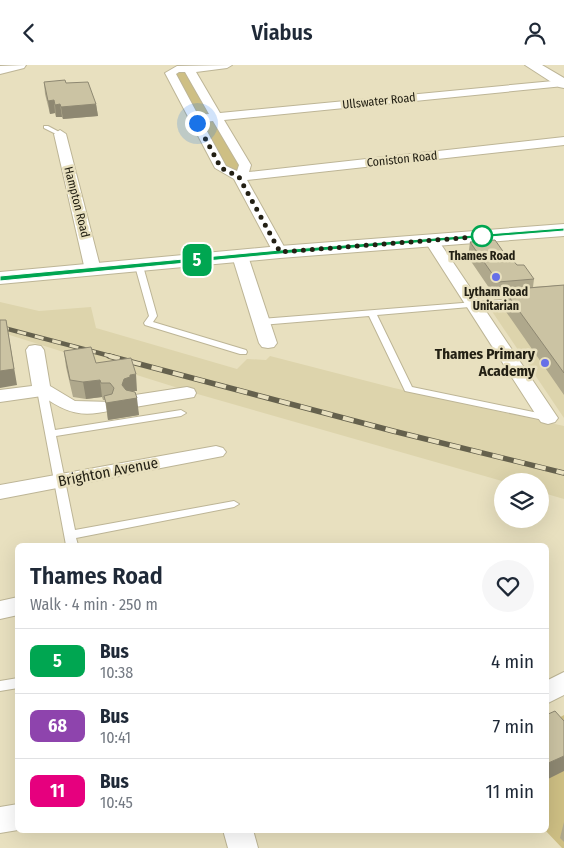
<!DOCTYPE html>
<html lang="en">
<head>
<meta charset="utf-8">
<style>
	:root { --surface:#fff; --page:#f6f6f7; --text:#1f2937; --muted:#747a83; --line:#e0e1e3 }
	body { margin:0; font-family:"Fira Sans Condensed",sans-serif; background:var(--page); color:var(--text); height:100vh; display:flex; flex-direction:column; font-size:19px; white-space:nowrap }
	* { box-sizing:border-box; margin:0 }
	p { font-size:16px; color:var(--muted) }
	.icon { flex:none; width:28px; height:28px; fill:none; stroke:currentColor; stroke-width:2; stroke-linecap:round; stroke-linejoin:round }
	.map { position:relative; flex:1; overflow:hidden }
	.side { position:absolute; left:15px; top:478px; width:534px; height:290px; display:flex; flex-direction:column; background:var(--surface); border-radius:8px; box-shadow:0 5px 20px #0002 }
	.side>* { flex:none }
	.badge { padding:0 10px; border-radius:8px; font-size:18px; line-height:32px }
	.tools { position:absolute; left:494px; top:408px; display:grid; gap:10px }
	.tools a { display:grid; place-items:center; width:55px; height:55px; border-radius:50%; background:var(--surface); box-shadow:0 5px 20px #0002; font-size:25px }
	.you { position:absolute; width:25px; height:25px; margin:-12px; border:4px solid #fff; border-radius:50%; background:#1a73e8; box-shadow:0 0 0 8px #1a73e833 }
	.map>.badge { position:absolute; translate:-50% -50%; box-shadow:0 0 0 2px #fff }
	.round { display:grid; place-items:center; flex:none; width:52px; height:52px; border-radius:26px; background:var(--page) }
	.summary { display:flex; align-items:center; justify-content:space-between; height:85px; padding:0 15px }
	h1 { font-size:24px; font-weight:600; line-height:38px }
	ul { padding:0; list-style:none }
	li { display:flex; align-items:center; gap:15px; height:65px; padding:0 15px; border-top:1px solid var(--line) }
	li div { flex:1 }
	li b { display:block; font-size:19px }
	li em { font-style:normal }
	li .badge { min-width:55px; font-weight:700; text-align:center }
	header { display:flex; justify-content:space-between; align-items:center; height:65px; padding:0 15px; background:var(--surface); font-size:22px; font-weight:600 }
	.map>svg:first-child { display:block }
	.built { fill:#ddd4ac }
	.green { fill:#cebf84 }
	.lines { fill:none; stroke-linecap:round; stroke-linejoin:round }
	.lane-casing { stroke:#bdb596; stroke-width:2 }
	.street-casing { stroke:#bdb596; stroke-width:2 }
	.secondary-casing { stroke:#bdb596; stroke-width:2 }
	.lane { fill:#fff; fill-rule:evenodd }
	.street { fill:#fff; fill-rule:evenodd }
	.secondary { fill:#fff; fill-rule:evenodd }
	.rail-far1-casing { stroke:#65614d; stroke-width:4.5 }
	.rail-casing { stroke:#65614d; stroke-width:5.5 }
	.rail-far1 { stroke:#e8e0bf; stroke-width:3; stroke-dasharray:9; stroke-linecap:butt }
	.rail { stroke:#e8e0bf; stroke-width:4; stroke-dasharray:11; stroke-linecap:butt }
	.wall { fill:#afa88c }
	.shaded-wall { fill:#8e8872 }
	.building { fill:#cbc3a3; stroke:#8e8872 }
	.line { fill:#00a651; stroke:#fff }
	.walk { stroke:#232014; stroke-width:5; stroke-dasharray:0 9 }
	.stop-dot { fill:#fff; stroke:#00a651; stroke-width:2.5 }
	.poi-dot { fill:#666fe8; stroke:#e8e0bf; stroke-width:2 }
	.labels { text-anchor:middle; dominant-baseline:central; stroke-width:5; stroke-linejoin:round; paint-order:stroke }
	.far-street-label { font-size:12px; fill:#232014; stroke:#e8e0bf }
	.far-stop-label { font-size:12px; font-weight:bold; fill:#232014; stroke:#e8e0bf }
	.far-poi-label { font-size:12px; font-weight:bold; fill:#232014; stroke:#e8e0bf }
	.poi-label { font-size:15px; font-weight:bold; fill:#232014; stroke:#e8e0bf; text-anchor:end }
	.street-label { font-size:15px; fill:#232014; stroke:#e8e0bf }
</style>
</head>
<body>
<header><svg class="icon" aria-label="back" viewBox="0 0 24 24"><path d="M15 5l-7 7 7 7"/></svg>Viabus<svg class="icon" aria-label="person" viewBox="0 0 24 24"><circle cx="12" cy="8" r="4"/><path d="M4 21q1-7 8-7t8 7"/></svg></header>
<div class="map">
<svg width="564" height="783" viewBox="0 0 564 783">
	<rect width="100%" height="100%" fill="#e8e0bf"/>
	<path class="built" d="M564,235V353L489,242Z
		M0,237L39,246L91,242L96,263L237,304L247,294L266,295L270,291L394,323L564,361V434L540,427V416H502L194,328L0,267Z"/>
	<path class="green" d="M192,4L245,100L239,112L228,108L170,7Z
		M564,650V783H562L545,765L546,660Z"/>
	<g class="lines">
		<defs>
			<path id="lane" d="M44,61H48L63,69L58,70L44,63Z
				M136,199H139L143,201L157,251L153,257L246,285L247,287L246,289H240L145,260L144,258L149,251L135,201Z
				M514,234H517V238L377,250L412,322L548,350L553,353L551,355L548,356L405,326L369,251L261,260L257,257L261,254Z
				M42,322L47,325L55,365L181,345L186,348L181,351L56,371L75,465L234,436L239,439L234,442L76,473L78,480H66L37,325Z
				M18,613V623L0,626V616Z"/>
			<path id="street" d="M232,0L227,3L196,7L220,48L564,15V21L224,55L251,100L249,107L564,72V80L247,115L287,187L285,190H275L273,187L234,114L215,103L165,8L177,1ZM179,7H185L209,49L198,50L176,9ZM213,56L239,100L237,106L226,101L202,57Z
				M60,65L66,69L101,205L98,208H88L85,205L54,69Z
				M431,171L436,172L558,353L555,357L548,359L541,357L538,353L424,175L426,172Z
				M240,186L245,188L248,191L277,278L274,282L268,283L262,282L259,278L232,191L235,188Z
				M35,280L41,281L44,285L50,321L75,336L112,337L114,341L112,345C81,353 67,348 42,331L0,337V325L32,321L26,285L29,281Z
				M187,322L194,324L196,328L194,332L135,342L128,340L126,336L128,332L135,330Z
				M216,381L223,383L226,387L223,391L0,434V420Z
				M18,532V550L0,554V536Z
				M564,607V630L546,639V616Z
				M18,739V765L0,768V742Z
				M223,765H253L258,783H228Z"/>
			<path id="secondary" d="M26,0L24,3L0,9V1Z
				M525,0H542L564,13V23L559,22Z
				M564,159V171L280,193L0,219V207L280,181Z"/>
		</defs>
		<use href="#lane" class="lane-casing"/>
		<use href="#street" class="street-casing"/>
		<use href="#secondary" class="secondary-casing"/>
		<use href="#lane" class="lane"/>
		<use href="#street" class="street"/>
		<use href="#secondary" class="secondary"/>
		<defs>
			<path id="rail-far1" d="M0,262L114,292"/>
			<path id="rail" d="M109,291L393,366L564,408"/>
		</defs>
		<use href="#rail-far1" class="rail-far1-casing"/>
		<use href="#rail" class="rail-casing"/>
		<use href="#rail-far1" class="rail-far1"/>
		<use href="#rail" class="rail"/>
	</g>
	<path class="wall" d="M44,17L66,18L96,39L98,51L63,54L62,52H56L55,48L50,49L45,29Z
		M470,177L507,192L534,214L533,222L564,220V330L502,241L503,232L496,233L468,192Z
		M64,286L96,298L137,326H133L139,350L108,355L105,335H103L102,332L86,334L73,332L66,302Z
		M564,757V777L560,773Z"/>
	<path class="shaded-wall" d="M54,35L55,48L50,49L48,36Z
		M60,39L62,52H56L55,40Z
		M96,39L98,51L63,54L61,42Z
		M6,255L17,320L0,323V306Z
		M136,309L137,326H132L137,333L139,350L108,355L106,338L124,314L130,310Z
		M100,315L102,332L86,334L83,317Z
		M564,691V706L546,715V699Z"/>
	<path class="building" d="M65,15L66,18L88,17L96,39L61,42L60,39L55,40L54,35L48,36L44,17Z
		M495,175L507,192H510L517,200H524L534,214L498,217L470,177Z
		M564,220V308L504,225Z
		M0,255H6L14,304L0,306Z
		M91,282L96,298L131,293L136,309L130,310V312L124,314L122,320L126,325L135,327L137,333L106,338L104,331L112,329L114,323L110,318H101L100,315L83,317L70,315L64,286Z
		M555,646L564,656V691L546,699V650Z"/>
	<path class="line" d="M564,163V166L280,189L0,216V211L280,185Z"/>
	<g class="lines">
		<path class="walk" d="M197,58L221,103L239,112L280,187L488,171H482"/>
	</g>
	<circle class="stop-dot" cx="482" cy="171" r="10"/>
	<g class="poi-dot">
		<circle cx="496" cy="212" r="5"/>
		<circle cx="545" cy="298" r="5"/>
	</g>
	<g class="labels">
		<g class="far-street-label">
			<text transform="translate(379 36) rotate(-6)">Ullswater Road</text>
			<text transform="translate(402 94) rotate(-6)">Coniston Road</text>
			<text transform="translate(77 137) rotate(76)">Hampton Road</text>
		</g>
		<g class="far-stop-label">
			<text x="482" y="191">Thames Road</text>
		</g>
		<g class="far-poi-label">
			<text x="496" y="227">Lytham Road<tspan x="496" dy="14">Unitarian</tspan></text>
		</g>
		<g class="poi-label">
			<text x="535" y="289">Thames Primary<tspan x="535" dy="17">Academy</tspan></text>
		</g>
		<g class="street-label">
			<text transform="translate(108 407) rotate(-11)">Brighton Avenue</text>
		</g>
	</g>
</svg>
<div class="tools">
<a><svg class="icon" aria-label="layers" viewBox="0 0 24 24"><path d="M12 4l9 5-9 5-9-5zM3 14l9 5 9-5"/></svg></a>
</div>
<div class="you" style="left:197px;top:58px"></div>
<b class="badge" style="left:197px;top:195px;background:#00a651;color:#fff">5</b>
<section class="side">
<div class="summary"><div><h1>Thames Road</h1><p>Walk · 4 min · 250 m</p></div><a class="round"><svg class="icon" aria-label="heart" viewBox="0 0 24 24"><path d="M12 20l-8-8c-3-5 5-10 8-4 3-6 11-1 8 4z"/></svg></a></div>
<ul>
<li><span class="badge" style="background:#00a651;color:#fff">5</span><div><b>Bus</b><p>10:38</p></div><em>4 min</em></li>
<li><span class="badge" style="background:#8e44ad;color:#fff">68</span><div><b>Bus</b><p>10:41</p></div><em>7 min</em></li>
<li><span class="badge" style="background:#e6007e;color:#fff">11</span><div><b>Bus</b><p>10:45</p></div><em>11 min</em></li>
</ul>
</section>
</div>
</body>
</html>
